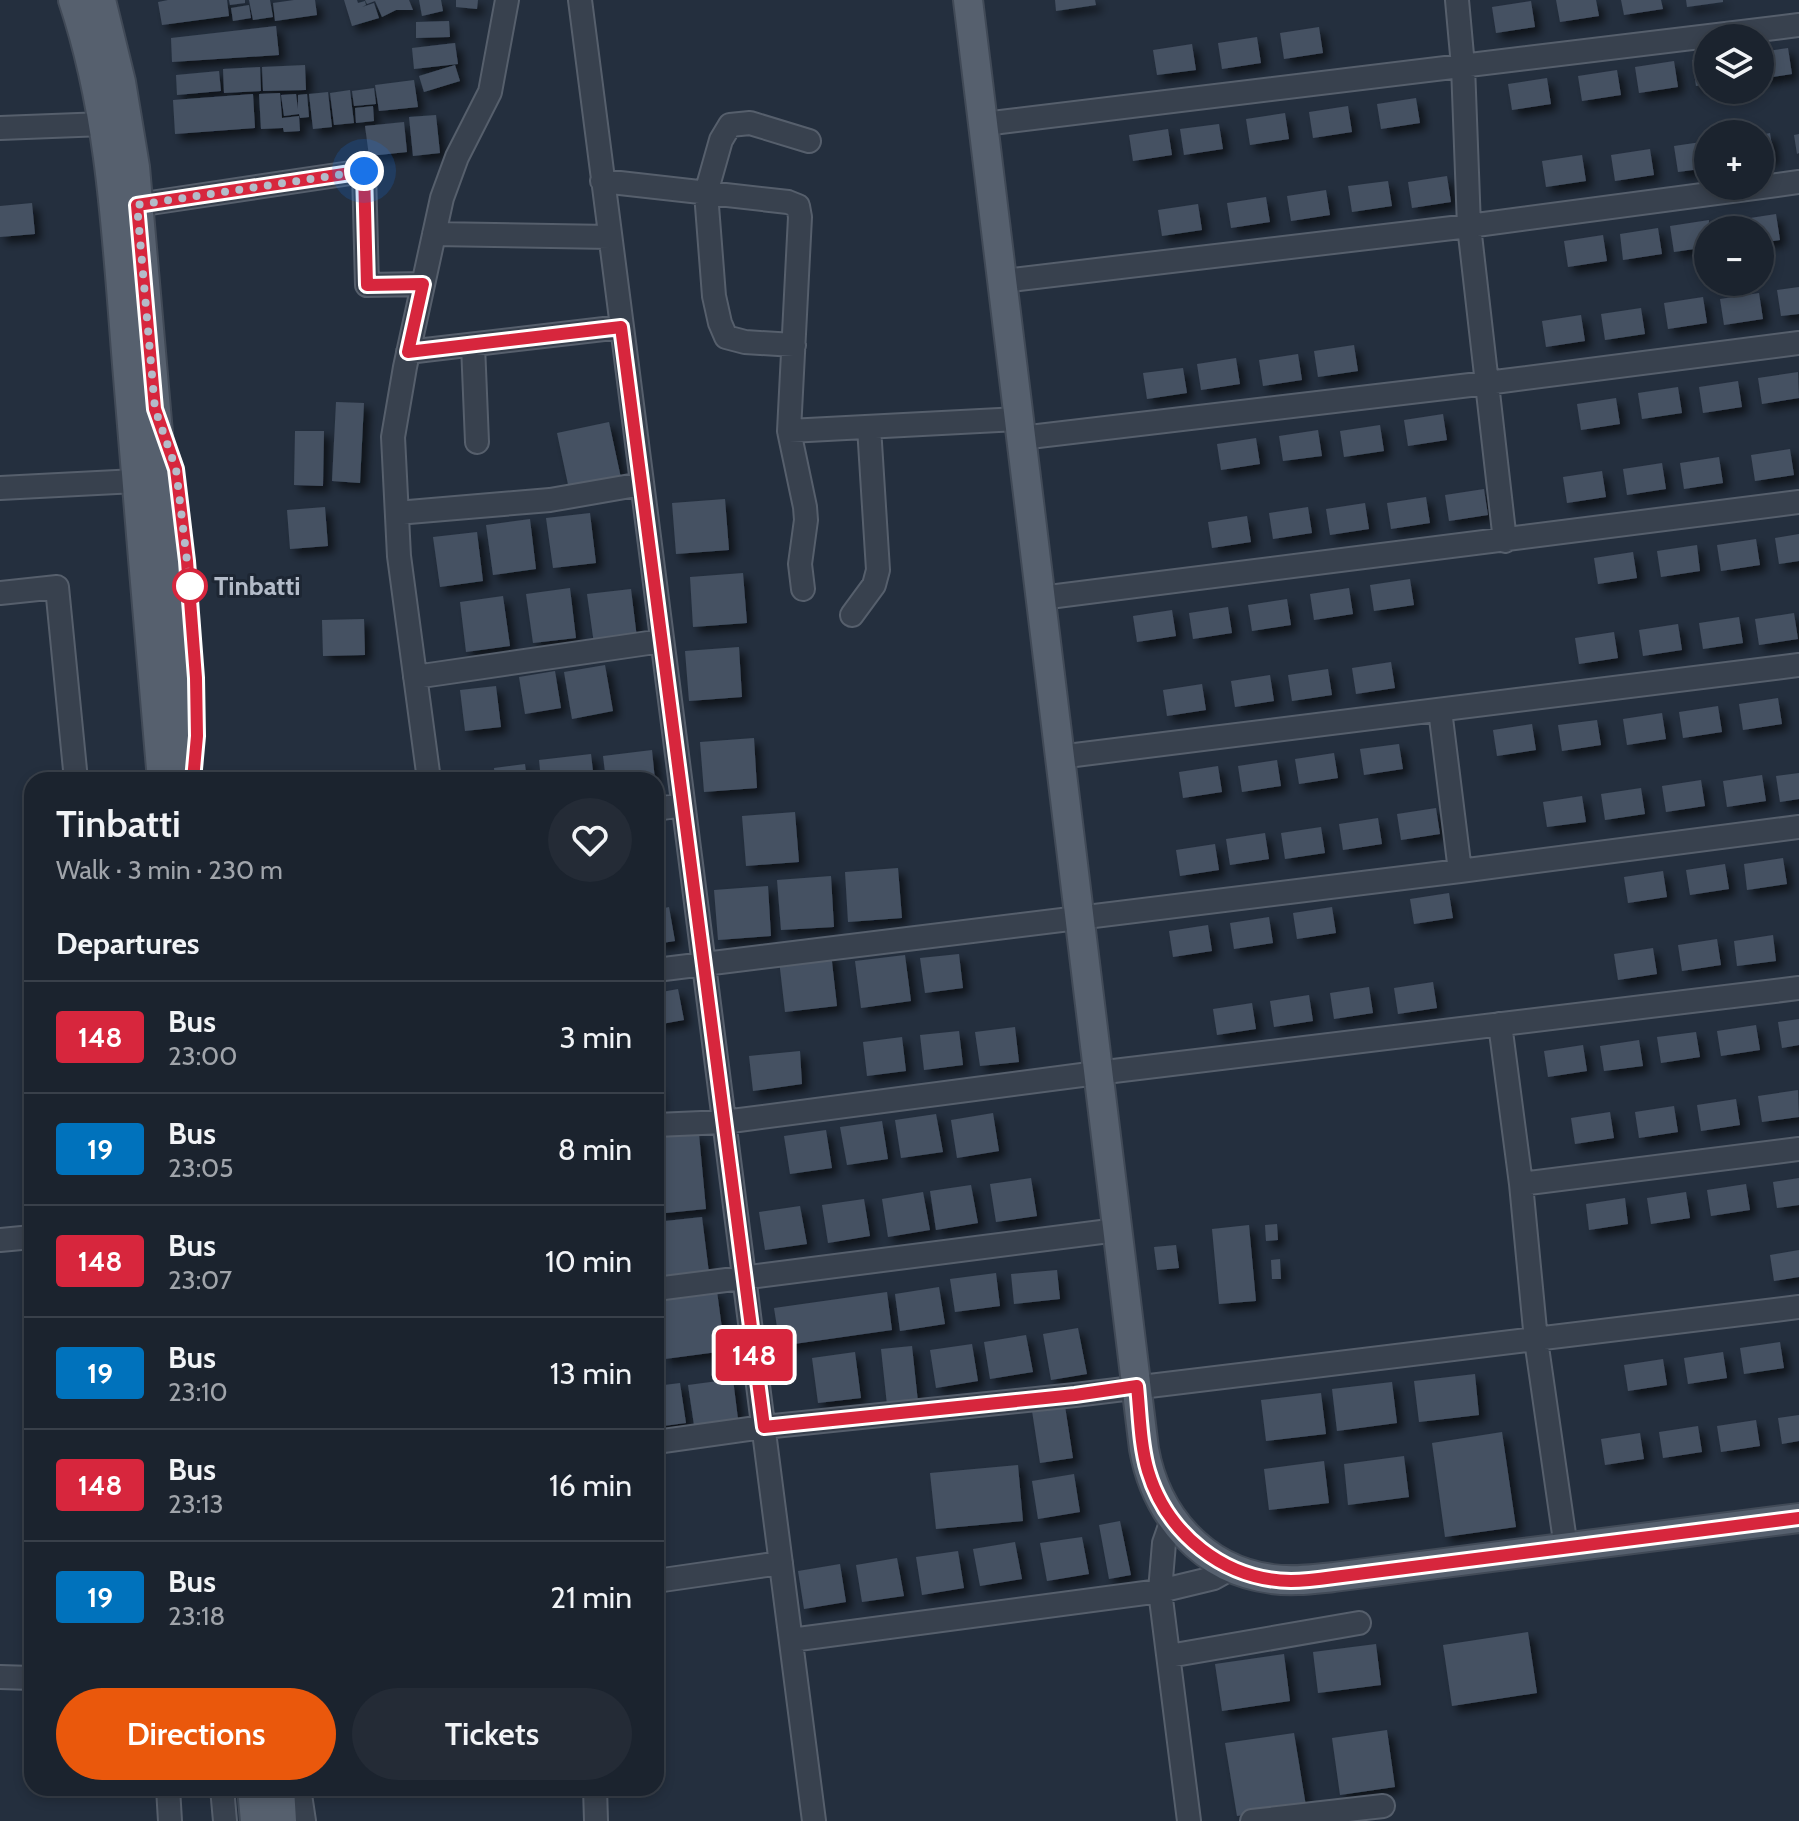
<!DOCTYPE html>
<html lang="en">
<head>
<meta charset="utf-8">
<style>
	:root { --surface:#1b232e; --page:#242b36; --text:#f1f3f6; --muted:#a0a4aa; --line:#39404a; --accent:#ea580c }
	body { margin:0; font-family:Cabin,sans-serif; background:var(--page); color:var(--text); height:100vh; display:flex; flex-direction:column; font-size:30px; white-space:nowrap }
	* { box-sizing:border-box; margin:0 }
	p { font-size:26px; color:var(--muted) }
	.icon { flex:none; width:44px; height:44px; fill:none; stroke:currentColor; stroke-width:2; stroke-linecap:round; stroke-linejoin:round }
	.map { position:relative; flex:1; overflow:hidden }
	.details { position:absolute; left:24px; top:772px; width:640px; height:1024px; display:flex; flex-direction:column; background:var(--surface); border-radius:24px; box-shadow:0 4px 12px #0003,0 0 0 2px var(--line) }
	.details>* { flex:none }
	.badge { padding:0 16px; border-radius:6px; font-size:28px; line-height:52px }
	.tools { position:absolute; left:1694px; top:24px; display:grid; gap:16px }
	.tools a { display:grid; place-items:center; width:80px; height:80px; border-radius:50%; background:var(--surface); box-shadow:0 4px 12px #0003,0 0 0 2px var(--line); font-size:40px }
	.you { position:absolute; width:40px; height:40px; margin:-20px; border:6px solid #fff; border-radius:50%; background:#1a73e8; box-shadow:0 0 0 12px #1a73e833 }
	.map>.badge { position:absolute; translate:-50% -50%; box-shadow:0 0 0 4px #fff }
	h2 { padding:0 32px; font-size:30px; line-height:72px }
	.round { display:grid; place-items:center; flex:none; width:84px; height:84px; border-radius:42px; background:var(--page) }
	.headline { display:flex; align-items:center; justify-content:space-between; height:136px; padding:0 32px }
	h1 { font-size:38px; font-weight:600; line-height:60px }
	.primary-button { display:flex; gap:16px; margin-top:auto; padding:16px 32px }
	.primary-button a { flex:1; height:92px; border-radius:48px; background:var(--accent); color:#fff; font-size:32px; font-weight:600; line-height:92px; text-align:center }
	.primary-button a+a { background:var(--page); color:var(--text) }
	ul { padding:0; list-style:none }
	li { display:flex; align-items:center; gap:24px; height:112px; padding:0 32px; border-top:2px solid var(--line) }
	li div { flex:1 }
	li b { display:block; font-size:30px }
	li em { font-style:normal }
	li .badge { min-width:88px; font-weight:700; text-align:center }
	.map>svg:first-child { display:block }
	.building { fill:#455162; filter:url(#shadow) }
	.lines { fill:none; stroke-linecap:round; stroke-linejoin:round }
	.minor-casing { stroke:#565f6c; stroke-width:26 }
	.major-casing { stroke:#414a57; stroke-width:32 }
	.minor { stroke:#38414e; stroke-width:22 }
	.major { stroke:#56606e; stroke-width:28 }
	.line-casing { stroke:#fff; stroke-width:18 }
	.line { stroke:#d7263d; stroke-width:12 }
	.walk { stroke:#b4bcc9; stroke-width:8; stroke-dasharray:0 14.4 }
	.stop-dot { fill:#fff; stroke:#d7263d; stroke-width:4 }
	.labels { text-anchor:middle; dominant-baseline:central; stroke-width:6; stroke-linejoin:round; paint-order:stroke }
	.stop-label { font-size:26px; font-weight:bold; fill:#b4bcc9; stroke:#1d2633; text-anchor:start }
</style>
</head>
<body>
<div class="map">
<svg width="1799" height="1821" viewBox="0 0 1799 1821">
	<defs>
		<filter id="shadow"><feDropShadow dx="6" dy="6" stdDeviation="4" flood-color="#0009"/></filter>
	</defs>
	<rect width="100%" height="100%" fill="#242f3e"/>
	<path class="building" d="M168,0H227L229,16L162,25L158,2Z
		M229,0H245V3L230,5Z
		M249,0H270L273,17L253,20Z
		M294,0H315L317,15L275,21L273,3Z
		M344,0H357L358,3L365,1L366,5L362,7L374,3L379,18L352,26Z
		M365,0H409L413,10H396L382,17L375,1L367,4Z
		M419,0H441L443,11L422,16Z
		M456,0H478L477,9L456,7Z
		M1055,0H1095L1096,5L1056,11Z
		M1556,0H1596L1599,16L1560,22Z
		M1621,0H1661L1663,9L1624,15Z
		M1686,0H1723V2L1687,7Z
		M1531,1L1535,27L1496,33L1492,7Z
		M249,5L251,18L233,21L231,8Z
		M449,21L450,37L416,38V22Z
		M276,26L279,55L172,62L171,38Z
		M1319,27L1323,53L1284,59L1280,33Z
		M1257,37L1261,63L1222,69L1218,43Z
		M455,43L458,64L414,69L412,48Z
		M1192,44L1196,70L1157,75L1153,50Z
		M1788,48L1792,74L1760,79V52Z
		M1708,58V84L1696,86L1692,60Z
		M1674,61L1678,87L1639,93L1635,67Z
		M305,65L306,90L263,91L262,67Z
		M455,65L460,81L424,92L419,76Z
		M260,67L261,91L224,93L223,69Z
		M1617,70L1621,95L1582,101L1578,76Z
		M219,71L221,91L177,95L176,75Z
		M1547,78L1551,104L1512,110L1508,84Z
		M414,80L418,107L379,111L375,85Z
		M374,88L376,104L354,106L352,91Z
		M350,90L354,123L334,125L330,93Z
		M328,92L332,127L313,129L309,94Z
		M280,93L282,118L299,116L300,131L284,132L283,128L261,129L259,94Z
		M253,94L255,128L175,134L173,100Z
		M296,94L298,109V95L307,94L309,117L300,118L299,114L284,116L281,95Z
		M1416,98L1420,123L1381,129L1377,104Z
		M373,106L374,121L356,123L355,108Z
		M1348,106L1352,132L1313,138L1309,112Z
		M1285,113L1289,139L1250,145L1246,119Z
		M436,115L440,153L413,156L409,117Z
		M404,122L407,152L369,156L365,126Z
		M1219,124L1223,149L1184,155L1180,129Z
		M1168,129L1172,155L1133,161L1129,135Z
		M1770,133L1774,159L1760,161V135Z
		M1799,134V153L1797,154L1794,135Z
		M1708,141V168L1678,172L1674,146Z
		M1650,149L1654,175L1615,181L1611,155Z
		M1582,155L1586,181L1546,187L1542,161Z
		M1447,176L1451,202L1412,208L1408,182Z
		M1388,181L1392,206L1352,212L1348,186Z
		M1326,190L1330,215L1291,221L1287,196Z
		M1266,197L1270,222L1231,228L1227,203Z
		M32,203L35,234L0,237V206Z
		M1198,204L1202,230L1162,236L1158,210Z
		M1776,214L1780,240L1760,243V230H1739L1737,220Z
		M1709,220L1708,247L1674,252L1670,226Z
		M1658,228L1662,254L1623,260L1620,234Z
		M1603,235L1607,261L1568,267L1564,241Z
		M1799,287V314L1781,316L1777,290Z
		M1759,293L1763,319L1724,325L1720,299Z
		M1703,297L1707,323L1668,329L1664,303Z
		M1641,308L1645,334L1605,340L1601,314Z
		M1581,315L1585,341L1546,347L1542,321Z
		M1354,345L1358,371L1318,377L1314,351Z
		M1298,354L1302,380L1263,386L1259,360Z
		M1236,358L1240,384L1201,390L1197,364Z
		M1183,368L1187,393L1147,399L1143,373Z
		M1798,372L1799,398L1762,404L1758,378Z
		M1738,381L1742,407L1703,413L1699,387Z
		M1678,387L1682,413L1642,419L1638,393Z
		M1616,398L1620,424L1581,430L1577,404Z
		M336,402L364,403L360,483L332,481Z
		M1443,414L1447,440L1408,446L1404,420Z
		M609,422L621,478L569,489L557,433Z
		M1380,425L1384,451L1344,457L1340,431Z
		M1318,430L1322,456L1283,461L1279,436Z
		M295,431H324L323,486L294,485Z
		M1256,438L1260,464L1221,470L1217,444Z
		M1790,449L1794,475L1755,481L1751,455Z
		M1719,457L1723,483L1684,489L1680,463Z
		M1662,463L1666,489L1627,495L1623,469Z
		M1602,471L1606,497L1567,503L1563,477Z
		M1484,489L1488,515L1449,521L1445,495Z
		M1426,497L1430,523L1391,529L1387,503Z
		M725,499L729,550L676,554L672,503Z
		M1365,503L1369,529L1330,535L1326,509Z
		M325,507L328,546L290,549L287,510Z
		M1308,507L1312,533L1273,539L1269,513Z
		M590,513L596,563L553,568L546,518Z
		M1247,516L1251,542L1212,548L1208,522Z
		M530,519L536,569L493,575L486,525Z
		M477,532L483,581L440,587L433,537Z
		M1799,534V561L1779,564L1775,538Z
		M1756,539L1760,565L1721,571L1717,545Z
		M1697,545L1700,571L1661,577L1657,551Z
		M1633,552L1637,578L1598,584L1594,558Z
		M743,573L747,623L693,627L690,577Z
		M1410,579L1414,605L1374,611L1370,585Z
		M570,588L576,638L533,643L526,594Z
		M1349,588L1353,614L1314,620L1310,594Z
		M631,589L637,638L594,644L587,594Z
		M503,596L510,646L466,652L460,602Z
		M1287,599L1291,625L1252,631L1248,605Z
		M1228,607L1232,633L1193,639L1189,613Z
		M1172,610L1176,636L1137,642L1133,616Z
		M1794,613L1798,639L1759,645L1755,619Z
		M1739,617L1743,643L1703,649L1699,623Z
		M364,619L365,655L323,656L322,620Z
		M1678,624L1682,650L1643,656L1639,630Z
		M1614,632L1618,658L1579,664L1575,638Z
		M739,647L742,697L689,701L685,651Z
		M1391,662L1395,688L1356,694L1352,668Z
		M605,665L613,711L572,719L564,672Z
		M1328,669L1332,695L1292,701L1288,675Z
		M555,671L561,708L525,714L519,677Z
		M1270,675L1274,701L1235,707L1231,681Z
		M1202,684L1206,710L1167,716L1163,690Z
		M496,686L501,727L465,731L460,690Z
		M1778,698L1782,724L1743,730L1739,704Z
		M1718,706L1722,732L1683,738L1679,712Z
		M1662,713L1666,739L1627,745L1623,719Z
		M1597,720L1601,745L1562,751L1558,725Z
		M1532,724L1536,750L1497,756L1493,730Z
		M754,738L757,788L704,792L700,742Z
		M1399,744L1403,769L1364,775L1360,749Z
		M652,750L655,780H606L603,756Z
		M1334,753L1338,778L1299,784L1295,759Z
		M591,754L594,780H541L539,760Z
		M1277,760L1281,786L1242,792L1238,766Z
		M525,764L527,780H495L494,768Z
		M1218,766L1222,792L1183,798L1179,772Z
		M1799,773V799L1780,802L1776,776Z
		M1762,775L1766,801L1727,807L1723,781Z
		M1701,780L1705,806L1666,812L1662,786Z
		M1641,788L1645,814L1605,820L1601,794Z
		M1582,796L1586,822L1547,827L1543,802Z
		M1436,808L1440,834L1401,840L1397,814Z
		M795,812L799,862L746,866L742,816Z
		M1378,818L1382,844L1343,850L1339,824Z
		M1321,827L1325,853L1285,859L1281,833Z
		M1265,833L1269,859L1230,865L1226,839Z
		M1215,844L1219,870L1180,876L1176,850Z
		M1783,858L1787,884L1747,890L1744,864Z
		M1725,864L1729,889L1690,895L1686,870Z
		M898,868L902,918L848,922L845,872Z
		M1663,871L1667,897L1628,903L1624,877Z
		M831,876L834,927L781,930L777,880Z
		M768,886L771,936L718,940L714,890Z
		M1449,893L1453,918L1414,924L1410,899Z
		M669,907L675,941L656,944V910Z
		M1332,907L1336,933L1297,939L1293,913Z
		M1269,917L1273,943L1234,949L1230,923Z
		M1208,925L1212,951L1173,957L1169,931Z
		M1773,935L1776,961L1737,966L1734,941Z
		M1717,939L1721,965L1682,971L1678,945Z
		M1653,948L1657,974L1618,980L1614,954Z
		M831,953L837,1006L785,1012L779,960Z
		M959,954L963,988L925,993L920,958Z
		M905,955L911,1001L861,1008L855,961Z
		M1433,982L1437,1008L1398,1014L1394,988Z
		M1369,987L1373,1013L1334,1019L1330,993Z
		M678,989L684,1020L656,1025V993Z
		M1309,995L1313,1021L1274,1027L1270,1001Z
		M1252,1003L1256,1029L1217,1035L1213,1009Z
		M1799,1019V1045L1782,1048L1778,1022Z
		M1756,1025L1760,1050L1721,1056L1717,1031Z
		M1015,1027L1019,1062L980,1066L975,1032Z
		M959,1031L963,1065L924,1070L920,1035Z
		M1696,1032L1700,1057L1661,1063L1657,1037Z
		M902,1037L906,1071L867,1076L863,1042Z
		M1639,1040L1643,1066L1604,1071L1600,1046Z
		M1583,1045L1587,1071L1548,1077L1544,1051Z
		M800,1051L802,1084L753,1091L749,1056Z
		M656,1086H658L660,1108L656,1109Z
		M1798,1090L1799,1117L1762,1122L1758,1096Z
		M1736,1099L1740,1125L1701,1131L1697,1105Z
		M1674,1106L1678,1132L1639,1138L1635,1112Z
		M1610,1112L1614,1138L1575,1144L1571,1118Z
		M993,1113L999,1151L957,1158L951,1120Z
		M936,1114L943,1152L901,1158L895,1120Z
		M882,1121L888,1159L847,1165L840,1127Z
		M826,1130L832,1168L790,1174L784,1136Z
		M699,1134L706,1209L656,1214V1138Z
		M1031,1178L1037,1216L996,1222L990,1184Z
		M1799,1178V1205L1777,1208L1773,1182Z
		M1746,1184L1750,1210L1711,1216L1707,1190Z
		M971,1185L978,1223L936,1230L930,1191Z
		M923,1192L930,1230L888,1237L882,1199Z
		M1686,1192L1690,1218L1651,1224L1647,1198Z
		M1625,1198L1628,1224L1589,1230L1586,1204Z
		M864,1199L870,1236L828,1243L822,1205Z
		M800,1206L807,1244L765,1250L759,1212Z
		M702,1217L709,1273L656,1279V1222Z
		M1277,1224L1278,1240L1266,1241L1265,1225Z
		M1249,1225L1256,1301L1219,1304L1212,1229Z
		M1176,1245L1179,1268L1157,1270L1154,1247Z
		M1799,1250V1277L1774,1281L1770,1255Z
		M1280,1259L1281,1279H1272L1271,1260Z
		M1057,1270L1060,1299L1014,1304L1011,1274Z
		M996,1273L1000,1306L955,1312L950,1279Z
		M939,1287L945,1324L900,1331L895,1294Z
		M717,1291L725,1351L665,1359L656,1299Z
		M887,1292L892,1330L780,1346L774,1308Z
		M1078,1328L1087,1374L1051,1380L1043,1334Z
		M1026,1335L1033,1372L990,1379L984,1342Z
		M1780,1342L1784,1368L1744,1374L1740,1348Z
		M972,1344L978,1381L936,1388L930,1350Z
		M912,1346L918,1402L887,1405L881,1349Z
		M855,1352L861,1398L818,1403L812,1358Z
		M1723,1352L1727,1378L1688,1384L1684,1358Z
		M1663,1359L1667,1385L1628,1391L1624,1365Z
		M1475,1374L1479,1415L1419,1422L1414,1381Z
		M733,1379L738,1419L694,1425L688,1385Z
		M1392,1382L1397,1423L1337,1431L1332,1389Z
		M680,1383L686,1423L656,1427V1386Z
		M1321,1393L1326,1434L1266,1441L1261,1400Z
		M1065,1406L1073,1458L1040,1463L1032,1411Z
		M1799,1415V1441L1782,1444L1778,1418Z
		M1756,1420L1760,1446L1721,1452L1717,1426Z
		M1698,1426L1702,1452L1663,1458L1659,1432Z
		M1502,1432L1516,1527L1445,1537L1432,1443Z
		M1640,1433L1644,1459L1605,1465L1601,1439Z
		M1404,1456L1409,1497L1348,1505L1344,1464Z
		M1324,1461L1329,1503L1269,1510L1264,1469Z
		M1018,1465L1023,1521L936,1529L930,1473Z
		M1074,1474L1080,1512L1038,1519L1032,1481Z
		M1120,1521L1131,1575L1109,1579L1099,1525Z
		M1082,1537L1089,1574L1047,1581L1040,1543Z
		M1015,1542L1022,1579L980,1586L973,1549Z
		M958,1551L964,1588L922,1595L916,1557Z
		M897,1558L904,1596L862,1602L856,1565Z
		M840,1564L846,1602L804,1609L798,1571Z
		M1528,1632L1537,1693L1452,1706L1443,1645Z
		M1376,1644L1381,1685L1318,1693L1313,1652Z
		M1284,1654L1290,1701L1222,1711L1215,1664Z
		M1387,1730L1395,1787L1340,1795L1332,1738Z
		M1294,1733L1306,1806L1237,1816L1225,1743Z"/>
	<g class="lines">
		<defs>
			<path id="minor" d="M580,0L814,1821
				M1457,0L1463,66L1469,226L1505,541
				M984,124L1799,25
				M0,128L104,124
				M602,181L788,202L798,206L800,217L789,431L805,507L806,520L800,564L803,589
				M137,205L364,171L367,285L423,284
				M434,234L610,237
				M1003,281L1469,226L1799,182
				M473,345L477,442
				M794,345L745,342L726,337L720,323L714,296L706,193L721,140L730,125L750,123L809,141
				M408,352L621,327
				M789,431L1019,419
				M1021,438L1487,383L1799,343
				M0,488L136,481
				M397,513L550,500L642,484
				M0,593L57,587L76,780
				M1041,598L1799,502
				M852,615L874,585L878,570L869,427
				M415,677L662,641
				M1440,710L1460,871
				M1059,757L1799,665
				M429,780L399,556L393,437L405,367L442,198L457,157L490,92L507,0
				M656,809L683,805
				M656,970L1460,871L1799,827
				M1500,1024L1521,1184L1536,1340L1566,1548
				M656,1125L724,1122L1097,1073L1799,988
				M1521,1184L1799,1149
				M0,1240L32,1237
				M656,1289L1117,1230
				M656,1442L764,1427L1075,1395L1799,1307
				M1172,1520L1164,1543L1160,1591L1189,1821
				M656,1581L781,1563
				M791,1640L1160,1591L1214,1578L1232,1568
				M1169,1656L1359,1623
				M0,1677L32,1678
				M168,1788L170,1821
				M222,1788L225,1821
				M299,1788L304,1821
				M595,1788L596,1821
				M1252,1821L1383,1806"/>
			<path id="major" d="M73,0C112,116 117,242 127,364C138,503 150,641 162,780
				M101,0L121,82L135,167L188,780
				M968,0L1144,1449C1156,1516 1203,1570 1272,1579C1293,1582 1313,1579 1334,1577L1799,1518
				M252,1788L255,1821
				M280,1788L282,1821"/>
		</defs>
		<use href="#minor" class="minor-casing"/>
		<use href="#major" class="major-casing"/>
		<use href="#minor" class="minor"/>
		<use href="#major" class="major"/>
	</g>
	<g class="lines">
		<defs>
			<path id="line" d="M193,780L197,736L196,678L187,561L176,469L155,409L137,205L364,171L367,285L423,284L408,352L621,327L764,1427L1075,1395L1137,1386C1140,1414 1140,1444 1148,1471C1167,1534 1224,1580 1291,1581C1305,1581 1320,1579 1334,1577L1799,1518"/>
		</defs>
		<use href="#line" class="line-casing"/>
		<use href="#line" class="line"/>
		<path class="walk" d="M190,586L176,469L155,409L137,205L364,171"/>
	</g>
	<circle class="stop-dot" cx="190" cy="586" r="16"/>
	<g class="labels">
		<g class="stop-label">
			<text x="214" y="586">Tinbatti</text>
		</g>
	</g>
</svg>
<div class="tools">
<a><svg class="icon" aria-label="layers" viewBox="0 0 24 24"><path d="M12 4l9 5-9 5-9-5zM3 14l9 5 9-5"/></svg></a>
<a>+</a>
<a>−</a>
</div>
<div class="you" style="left:364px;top:171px"></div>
<b class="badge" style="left:754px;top:1355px;background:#d7263d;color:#fff">148</b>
<section class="details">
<div class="headline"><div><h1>Tinbatti</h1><p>Walk · 3 min · 230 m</p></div><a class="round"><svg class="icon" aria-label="heart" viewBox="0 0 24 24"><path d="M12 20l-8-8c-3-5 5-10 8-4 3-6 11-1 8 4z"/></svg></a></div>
<h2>Departures</h2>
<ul>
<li><span class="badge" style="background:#d7263d;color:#fff">148</span><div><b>Bus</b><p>23:00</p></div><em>3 min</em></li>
<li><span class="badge" style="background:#0072bc;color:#fff">19</span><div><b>Bus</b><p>23:05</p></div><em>8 min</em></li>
<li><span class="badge" style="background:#d7263d;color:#fff">148</span><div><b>Bus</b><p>23:07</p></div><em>10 min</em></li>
<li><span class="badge" style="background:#0072bc;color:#fff">19</span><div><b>Bus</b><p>23:10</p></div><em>13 min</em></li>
<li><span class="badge" style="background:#d7263d;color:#fff">148</span><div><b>Bus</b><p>23:13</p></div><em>16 min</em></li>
<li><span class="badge" style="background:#0072bc;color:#fff">19</span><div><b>Bus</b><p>23:18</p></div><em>21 min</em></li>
</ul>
<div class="primary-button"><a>Directions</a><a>Tickets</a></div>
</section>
</div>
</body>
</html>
